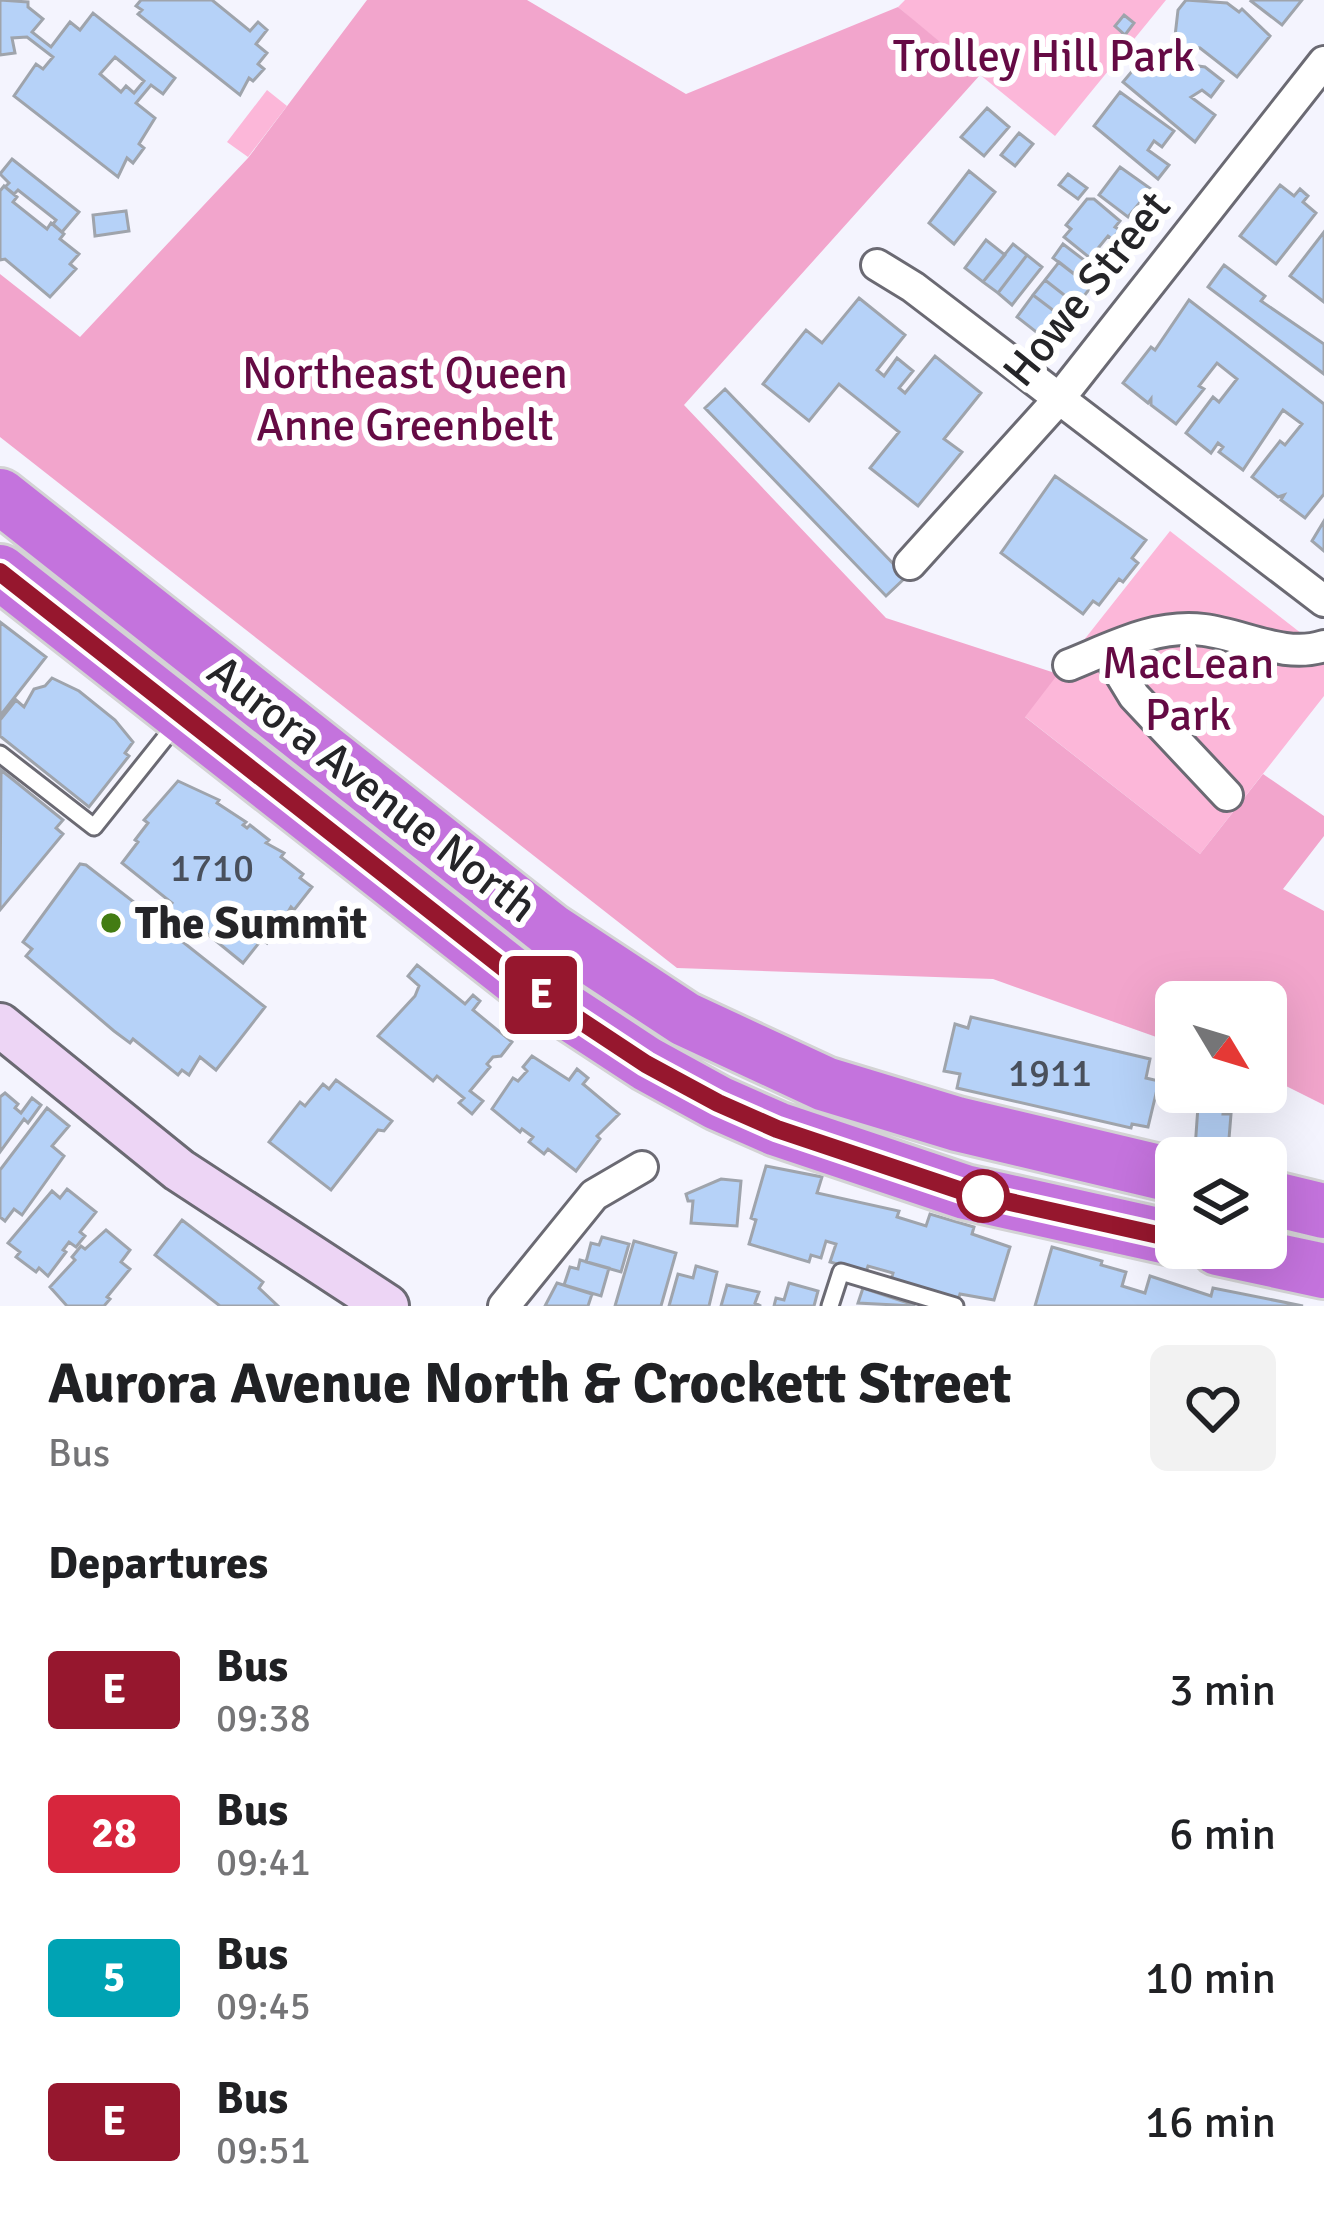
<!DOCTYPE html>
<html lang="en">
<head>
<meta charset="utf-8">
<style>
	:root { --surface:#fff; --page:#f2f2f2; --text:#202124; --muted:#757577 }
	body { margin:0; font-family:Signika,sans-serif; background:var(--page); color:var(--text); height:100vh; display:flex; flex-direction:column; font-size:45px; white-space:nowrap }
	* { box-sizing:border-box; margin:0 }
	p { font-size:39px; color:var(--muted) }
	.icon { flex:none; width:66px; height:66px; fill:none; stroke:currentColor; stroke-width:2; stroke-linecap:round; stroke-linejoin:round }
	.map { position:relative; height:1306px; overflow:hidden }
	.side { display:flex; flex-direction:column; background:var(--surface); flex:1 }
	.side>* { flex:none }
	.badge { padding:0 24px; border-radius:9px; font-size:42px; line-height:78px }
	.needle { width:78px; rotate:128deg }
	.fabs { position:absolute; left:1155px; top:981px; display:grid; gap:24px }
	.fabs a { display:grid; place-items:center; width:132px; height:132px; border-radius:18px; background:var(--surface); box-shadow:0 12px 48px #0002; font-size:60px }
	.map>.badge { position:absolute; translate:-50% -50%; box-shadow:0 0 0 6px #fff }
	h2 { padding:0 48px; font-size:45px; line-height:108px }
	.round { display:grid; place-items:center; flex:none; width:126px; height:126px; border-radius:18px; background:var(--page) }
	.head { display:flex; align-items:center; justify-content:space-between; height:204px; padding:0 48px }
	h1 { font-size:57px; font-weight:700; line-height:90px }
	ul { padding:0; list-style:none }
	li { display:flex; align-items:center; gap:36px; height:144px; padding:0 48px }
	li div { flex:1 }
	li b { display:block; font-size:45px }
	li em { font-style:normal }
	li .badge { min-width:132px; font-weight:700; text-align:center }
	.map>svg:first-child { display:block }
	.green { fill:#fcb7d9 }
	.forest { fill:#f2a5cc }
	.building { fill:#b6d2f8; stroke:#9fa4ac; stroke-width:3; fill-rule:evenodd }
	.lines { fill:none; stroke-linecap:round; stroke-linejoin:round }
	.lane-casing { stroke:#6b6a73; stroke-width:21 }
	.street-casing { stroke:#6b6a73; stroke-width:36 }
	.secondary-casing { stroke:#6b6a73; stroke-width:48 }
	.highway-casing { stroke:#d3d3d4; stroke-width:60 }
	.lane { stroke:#fff; stroke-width:15 }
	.street { stroke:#fff; stroke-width:30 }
	.secondary { stroke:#edd5f5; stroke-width:42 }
	.highway { stroke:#c473dd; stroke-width:54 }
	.line-casing { stroke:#fff; stroke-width:27 }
	.line { stroke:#96172e; stroke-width:18 }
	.poi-dot { fill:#437c13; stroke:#fff; stroke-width:4.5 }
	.stop-dot { fill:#fff; stroke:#96172e; stroke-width:6 }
	.labels { text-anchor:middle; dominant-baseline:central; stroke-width:12; stroke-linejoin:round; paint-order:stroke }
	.number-label { font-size:39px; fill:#49505c }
	.park-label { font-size:45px; fill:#650a44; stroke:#fff }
	.street-label { font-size:45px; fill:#252528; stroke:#fff }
	.poi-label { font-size:45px; font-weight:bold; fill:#252528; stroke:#fff; text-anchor:start }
</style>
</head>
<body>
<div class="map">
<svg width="1324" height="1306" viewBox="0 0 1324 1306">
	<rect width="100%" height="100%" fill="#f4f4fe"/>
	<path class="green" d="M905,0H1166L1055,136L914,21L898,7Z
		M267,90L287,106L248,157L227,142Z
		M1170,531L1324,651V696L1200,854L1024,716Z"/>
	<path class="forest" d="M367,0H527L686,94L898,7L980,75L684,405L886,618L1058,674L1025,717L1200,854L1263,774L1324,816V836L1283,889L1324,911V1105L1266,1076V1002H1176V1044L993,979L677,968L0,437V274L80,337L248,158Z"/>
	<path class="building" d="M0,0L28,2V7L43,19L32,32L51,47L70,22L80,30L93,13L175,78L163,94L151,85L136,103L155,118L139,144L144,148L133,163L127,158L118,177L14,96L36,64L43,69L53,57L27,37L12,38L15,53L0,55ZM115,57L144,81L134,93L126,86L121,92L100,74Z
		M141,0H212L250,31L258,22L267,30L256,44L267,53L258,64L264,69L253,81L249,78L240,95L138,14L142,10L136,6Z
		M1186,0L1227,3L1239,12L1242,9L1270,36L1237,77L1200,48L1174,45L1178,10Z
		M1302,0L1282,25L1251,1L1252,0Z
		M1124,15L1134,23L1125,35L1115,26Z
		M1143,58L1205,67L1223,81L1211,97L1202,90L1191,97L1215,115L1195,142L1123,82Z
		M1120,92L1174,131L1162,147L1154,141L1148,150L1169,165L1158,179L1094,126Z
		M987,108L1009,127L984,156L961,137Z
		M1019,133L1033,144L1015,166L1001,155Z
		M12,159L79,212L62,232L53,224L56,220L18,190L14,194L5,187L9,183L0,174Z
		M1120,167L1151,189L1128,217L1099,195Z
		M969,171L995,192L954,244L929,223Z
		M1068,174L1087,188L1078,199L1059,185Z
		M1280,185L1294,196L1300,189L1308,196L1303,202L1316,213L1276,264L1240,236Z
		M4,186L17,197L13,202L47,229L51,223L64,234L60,239L79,254L70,264L76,269L50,297L5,259L0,260V191Z
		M1087,199H1094L1120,221L1115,227L1120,230L1112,239L1108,236L1090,258L1064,237L1071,229L1066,225Z
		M126,211L129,231L95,236L93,215Z
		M1324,232V302L1290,276Z
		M986,240L1005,255L983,282L965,268Z
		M1013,244L1027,255L998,293L983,282Z
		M1063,244L1101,273L1091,287L1053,258Z
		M1027,255L1042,267L1012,305L998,293Z
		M1059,262L1091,287L1077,305L1045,280Z
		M1224,265L1265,296L1261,301L1324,344V374L1208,287Z
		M1045,280L1077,305L1066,320L1033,295Z
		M1033,295L1066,320L1049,342L1017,317Z
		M859,298L905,335L877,370L884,376L897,358L913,371L899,388L905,393L935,356L981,393L944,439L962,452L918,506L870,468L899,432L839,384L809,421L763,384L806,330L822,343Z
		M1189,300L1324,404V494L1305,518L1281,500L1284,495L1278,497L1252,477L1280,441L1285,445L1302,424L1283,410L1243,470L1219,452L1223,447L1218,443L1211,453L1186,433L1213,397L1219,402L1237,379L1217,363L1199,386L1204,389L1176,424L1151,405V399L1148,403L1123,383L1151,347L1155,350Z
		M725,389L906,577L886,596L705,408Z
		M1055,476L1146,540L1132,558L1138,563L1123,582L1119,579L1099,605L1093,601L1083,614L1001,553Z
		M1324,521V551L1312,541Z
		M0,622L46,657L0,716Z
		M52,678L79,691L115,720L133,742L125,753L129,756L89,807L0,736V720L16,700L24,707L34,689L45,686Z
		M1,770L63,820L56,828L63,834L0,910Z
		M178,781L219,800L217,803L246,822L243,825L247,828L250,825L269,840L266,843L284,853L281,857L303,874L300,878L312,887L294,910L291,907L288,912L294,917L282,932L278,928L267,943L262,939L243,963L188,918L174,935L265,1007L216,1070L200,1057L189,1075L182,1070L178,1075L133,1039L130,1043L114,1031L26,956L32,949L23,942L80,864L86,865L153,917L157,912L162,916L172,903L122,863L138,842L135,840L148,823L144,820Z
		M417,965L465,1004L473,995L480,1001L473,1010L512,1042L501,1056L493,1057L487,1064L490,1067L470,1091L483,1101L472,1114L459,1103L464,1098L437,1076L433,1081L378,1036L415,996L419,986L408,976Z
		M971,1017L1150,1059L1146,1078L1159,1081L1148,1127L1132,1124L1131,1128L957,1088L960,1074L944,1071L955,1024L968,1028Z
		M532,1056L569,1080L577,1069L588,1078L583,1084L619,1114L597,1136L600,1139L576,1171L548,1149L544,1154L529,1142L533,1137L522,1129L520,1132L492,1109L513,1078L518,1081L527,1071L523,1067Z
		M336,1080L392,1121L384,1131L378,1130L331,1190L269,1142L300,1102L305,1106L323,1084L329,1089Z
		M1199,1092H1225L1223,1114H1231L1228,1151L1195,1149Z
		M5,1093L18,1104L15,1108L21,1113L32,1098L41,1105L28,1123L24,1119L0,1152V1097Z
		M47,1108L69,1126L52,1146L64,1156L22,1215L14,1209L5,1221L0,1217V1170Z
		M766,1166L822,1177L817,1193L899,1211L897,1217L926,1226L930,1214L974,1227L972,1234L1010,1247L994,1300L960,1294L958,1300L891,1280L893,1273L868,1266L866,1272L830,1262L836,1244L826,1241L821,1258L811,1255L809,1262L749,1244L756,1220L751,1218Z
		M721,1179L741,1181L737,1226L691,1223L693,1201H688L686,1194Z
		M67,1189L96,1212L80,1232L85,1236L76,1247L69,1242L63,1250L66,1252L48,1276L39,1268L36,1272L16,1257L20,1252L8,1243L52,1191L60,1198Z
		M182,1220L263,1282L259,1288L278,1306H220L155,1255Z
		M106,1230L130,1250L121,1262L130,1269L107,1297L110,1299L104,1306H67L50,1287L75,1260L72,1257L81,1246L85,1249Z
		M602,1237L629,1244L621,1272L586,1262L591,1243L599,1245Z
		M634,1241L676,1253L661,1306H615Z
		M1052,1247L1102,1261L1101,1265L1126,1272L1122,1286L1145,1293L1150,1276L1211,1296L1213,1288L1303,1306H1035Z
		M580,1260L609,1268L601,1296L564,1285L570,1267L578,1269Z
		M696,1266L717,1272L709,1306H669L678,1274L693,1278Z
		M557,1283L592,1294L588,1306H545Z
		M789,1283L818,1291L814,1306H774L776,1298L784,1300Z
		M727,1285L759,1292L755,1303L761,1306H721Z
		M863,1288L914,1305V1306L858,1303Z"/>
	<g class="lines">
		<defs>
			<path id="lane" d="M0,754L94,827L177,723
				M830,1306L841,1272L955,1306"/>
			<path id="street" d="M877,265L913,287L1324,601
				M910,564L1058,400L1324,62
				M1106,650L1134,696L1227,795
				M1069,665C1114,647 1155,624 1204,630C1244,635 1285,659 1324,646
				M504,1306L594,1195L642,1167"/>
			<path id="secondary" d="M0,1025L179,1170L387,1306"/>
			<path id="highway" d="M0,496L550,930L685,1019L825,1084L957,1124L1176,1176
				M0,572L519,980L647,1064L718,1103L777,1129L965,1192L1176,1239
				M1266,1197L1324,1211
				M1218,1248L1324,1271"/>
		</defs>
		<use href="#lane" class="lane-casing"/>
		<use href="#street" class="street-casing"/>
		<use href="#secondary" class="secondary-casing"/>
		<use href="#highway" class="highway-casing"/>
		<use href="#lane" class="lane"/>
		<use href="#street" class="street"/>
		<use href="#secondary" class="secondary"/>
		<use href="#highway" class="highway"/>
	</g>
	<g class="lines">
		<defs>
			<path id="line" d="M0,572L519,980L646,1064L718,1103L777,1129L965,1192L1176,1239"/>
		</defs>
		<use href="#line" class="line-casing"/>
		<use href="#line" class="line"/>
	</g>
	<circle class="poi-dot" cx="111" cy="923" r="12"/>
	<circle class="stop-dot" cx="983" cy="1196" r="24"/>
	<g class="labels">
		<g class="number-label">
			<text x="212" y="868">1710</text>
			<text x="1050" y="1073">1911</text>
		</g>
		<g class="park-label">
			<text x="1044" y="56">Trolley Hill Park</text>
			<text x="405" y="373">Northeast Queen<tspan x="405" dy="52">Anne Greenbelt</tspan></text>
			<text x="1188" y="663">MacLean<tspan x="1188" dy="52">Park</tspan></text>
		</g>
		<g class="street-label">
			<text transform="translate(1087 289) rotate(-51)">Howe Street</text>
			<text transform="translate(372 789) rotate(38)">Aurora Avenue North</text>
		</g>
		<g class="poi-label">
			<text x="135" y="923">The Summit</text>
		</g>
	</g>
</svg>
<div class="fabs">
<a><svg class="needle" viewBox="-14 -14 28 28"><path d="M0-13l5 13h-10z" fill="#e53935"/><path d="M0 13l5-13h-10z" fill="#757577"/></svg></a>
<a><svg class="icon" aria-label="layers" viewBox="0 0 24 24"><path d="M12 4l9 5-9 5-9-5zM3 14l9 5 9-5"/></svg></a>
</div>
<b class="badge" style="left:541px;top:995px;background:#96172e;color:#fff">E</b>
</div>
<section class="side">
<div class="head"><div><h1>Aurora Avenue North &amp; Crockett Street</h1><p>Bus</p></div><a class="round"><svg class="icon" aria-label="heart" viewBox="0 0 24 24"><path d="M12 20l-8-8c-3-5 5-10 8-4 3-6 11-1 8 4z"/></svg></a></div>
<h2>Departures</h2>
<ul>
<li><span class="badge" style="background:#96172e;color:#fff">E</span><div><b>Bus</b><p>09:38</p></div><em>3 min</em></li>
<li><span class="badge" style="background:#d7263d;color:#fff">28</span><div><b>Bus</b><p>09:41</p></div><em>6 min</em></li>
<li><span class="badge" style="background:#00a3b4;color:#fff">5</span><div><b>Bus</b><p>09:45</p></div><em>10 min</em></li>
<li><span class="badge" style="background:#96172e;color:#fff">E</span><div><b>Bus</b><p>09:51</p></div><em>16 min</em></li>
</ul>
</section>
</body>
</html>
